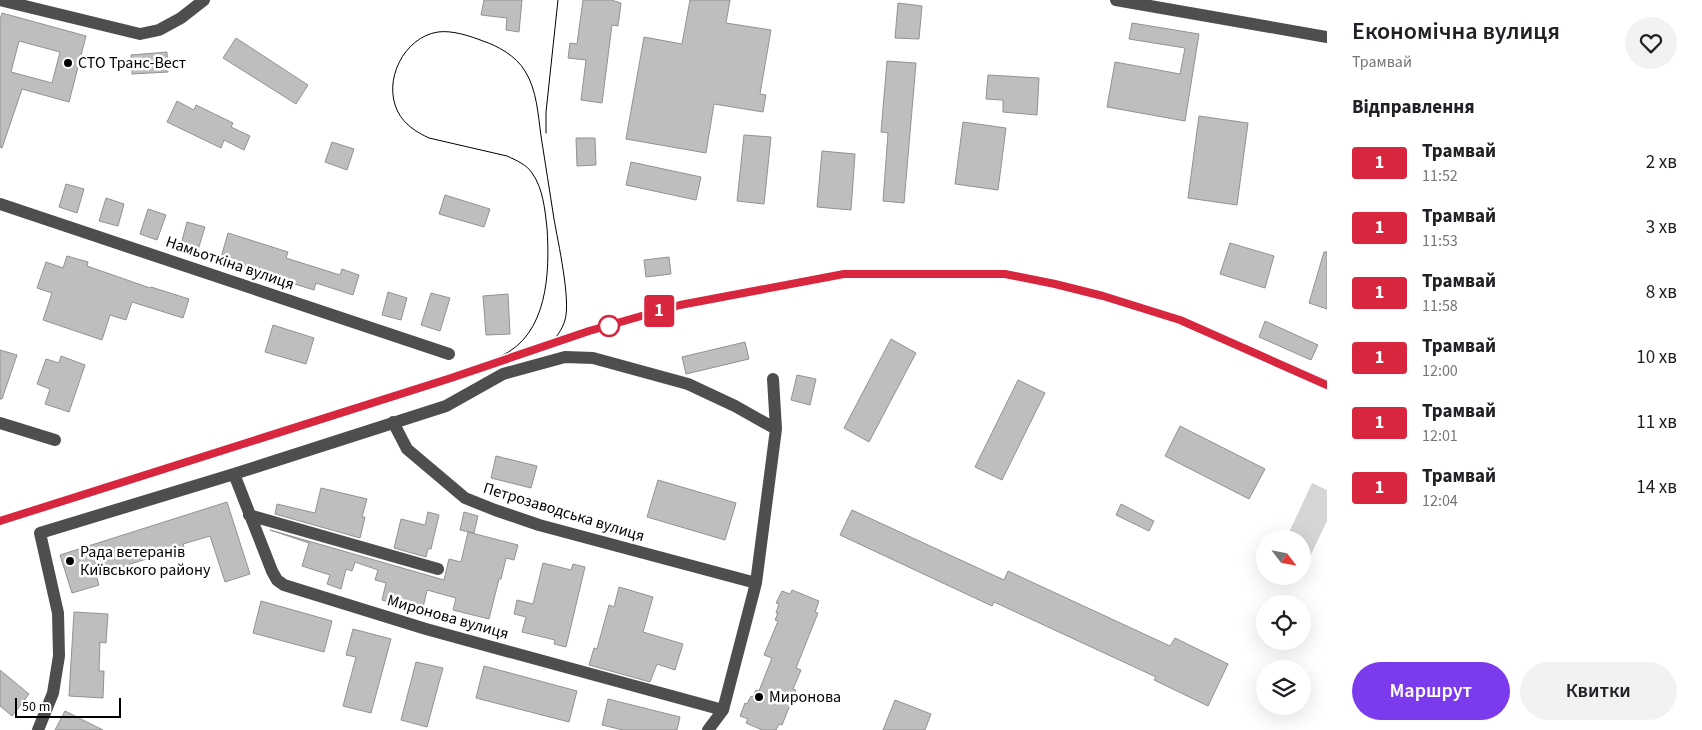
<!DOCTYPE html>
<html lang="uk">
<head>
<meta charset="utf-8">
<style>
	:root { --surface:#fff; --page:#f2f2f2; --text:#202124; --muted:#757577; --accent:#7c3aed }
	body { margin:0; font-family:"Source Sans 3",sans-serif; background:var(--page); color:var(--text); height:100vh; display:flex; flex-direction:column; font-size:19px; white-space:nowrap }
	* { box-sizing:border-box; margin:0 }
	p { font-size:16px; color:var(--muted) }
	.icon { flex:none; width:28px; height:28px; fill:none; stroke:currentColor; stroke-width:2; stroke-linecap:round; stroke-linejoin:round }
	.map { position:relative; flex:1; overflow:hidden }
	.side { display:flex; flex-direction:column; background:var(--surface); width:375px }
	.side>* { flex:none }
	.badge { padding:0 10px; border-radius:4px; font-size:18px; line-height:32px }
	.needle { width:32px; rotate:122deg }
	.fabs { position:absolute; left:1256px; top:530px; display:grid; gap:10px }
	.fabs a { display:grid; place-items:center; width:55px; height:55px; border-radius:50%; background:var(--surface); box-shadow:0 5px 20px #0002; font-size:25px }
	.scale { position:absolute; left:15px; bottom:12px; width:106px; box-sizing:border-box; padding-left:5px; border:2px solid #000; border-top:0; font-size:14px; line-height:18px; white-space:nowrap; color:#000; -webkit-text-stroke:4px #fff; paint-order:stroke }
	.map>.badge { position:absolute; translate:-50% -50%; box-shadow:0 0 0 2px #fff }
	h2 { padding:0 25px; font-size:19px; line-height:45px }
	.round { display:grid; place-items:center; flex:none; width:52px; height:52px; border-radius:26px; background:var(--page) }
	.summary { display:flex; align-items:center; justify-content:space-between; height:85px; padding:0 25px }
	h1 { font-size:24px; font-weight:600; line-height:38px }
	.cta { display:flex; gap:10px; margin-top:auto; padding:10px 25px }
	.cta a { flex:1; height:58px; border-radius:30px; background:var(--accent); color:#fff; font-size:20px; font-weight:600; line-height:58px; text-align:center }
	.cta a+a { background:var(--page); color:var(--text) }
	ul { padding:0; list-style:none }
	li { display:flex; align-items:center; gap:15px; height:65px; padding:0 25px }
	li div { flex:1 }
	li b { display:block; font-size:19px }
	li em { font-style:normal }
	li .badge { min-width:55px; font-weight:700; text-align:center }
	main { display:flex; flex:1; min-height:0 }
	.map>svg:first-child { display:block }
	.green { fill:#d5d5d5 }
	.building { fill:#bebebe; stroke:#929292; fill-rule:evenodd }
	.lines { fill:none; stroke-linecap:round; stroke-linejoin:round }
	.minor { stroke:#4e4e4e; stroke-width:12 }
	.tram { stroke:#000; stroke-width:1 }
	.line-casing { stroke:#fff; stroke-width:11 }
	.line { stroke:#d7263d; stroke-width:8 }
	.poi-dot { fill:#000; stroke:#fff; stroke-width:2 }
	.stop-dot { fill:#fff; stroke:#d7263d; stroke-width:2.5 }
	.labels { text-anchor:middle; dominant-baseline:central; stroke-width:5; stroke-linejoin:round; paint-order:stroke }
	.poi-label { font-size:16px; fill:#000; stroke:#fff; text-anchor:start }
	.street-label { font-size:16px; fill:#000; stroke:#fff }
</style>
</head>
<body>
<main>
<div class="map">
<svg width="1327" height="730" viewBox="0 0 1327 730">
	<rect width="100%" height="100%" fill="#fff"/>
	<path class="green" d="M1312,483L1327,490V521L1306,565L1303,563L1302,539H1286Z"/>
	<path class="building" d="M484,0H522L519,32L506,30L507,18L481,15Z
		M583,0H611L621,3L618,26L612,25L602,103L581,100L586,60L568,58L570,43L577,44Z
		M690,0H730L726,23L771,30L760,94L766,95L763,112L714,104L706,153L626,139L644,37L682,44Z
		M898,3L922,6L919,39L895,38Z
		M2,13L86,36L69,102L22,89L2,148L0,147V20ZM19,41L60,52L52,83L11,72Z
		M1132,23L1199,34L1185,121L1107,107L1115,62L1180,74L1185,48L1129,39Z
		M236,38L308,85L296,104L223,58Z
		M167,52L168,72L132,74L131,55Z
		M887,61L916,63L904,203L883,201L888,133L881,132Z
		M988,75L1039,78L1037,115L1003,112V100L986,99Z
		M177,101L194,110L196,105L233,123L231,127L250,136L244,150L224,140L221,148L167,122Z
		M1199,116L1248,123L1237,205L1188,198Z
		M963,122L1006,128L998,190L955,184Z
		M744,135L771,137L764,204L737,201Z
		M576,138H595L596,165L577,166Z
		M332,142L354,149L347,170L325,162Z
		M822,151L855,154L851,210L817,207Z
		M631,162L701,177L696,200L626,185Z
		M66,184L84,189L77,213L59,207Z
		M445,195L490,209L484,227L439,214Z
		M106,198L124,204L118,226L99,221Z
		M148,209L166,215L157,240L140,234Z
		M187,222L205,227L197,253L180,248Z
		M228,233L288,252L286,258L340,275L342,269L359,275L353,295L316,283L314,290L220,261Z
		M1230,243L1274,256L1265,288L1220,274Z
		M1324,252H1327V309L1309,303Z
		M67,256L88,262L87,266L150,288L151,287L189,299L183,318L132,302L126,320L110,315L102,340L43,320L52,293L37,288L46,262L63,268Z
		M669,257L671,274L646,277L644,260Z
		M388,292L407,298L401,320L382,315Z
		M431,293L450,298L440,331L421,325Z
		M508,294L510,334L486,335L483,296Z
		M1265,321L1318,345L1311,360L1259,337Z
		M273,325L314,338L306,364L265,352Z
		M891,339L916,353L869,442L844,428Z
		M745,342L749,359L686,374L682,357Z
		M0,350L17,355L2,399H0Z
		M61,356L85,365L69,412L45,404L50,389L37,384L46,359L59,363Z
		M797,375L816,379L810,405L791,400Z
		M1018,380L1045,393L1002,480L975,467Z
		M1180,426L1265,469L1249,499L1165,456Z
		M496,456L537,466L531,488L491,478Z
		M658,480L736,503L725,540L647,517Z
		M321,488L367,499L362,517H365L360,538L275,514L277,504L315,513Z
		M227,502L250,574L225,582L210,536L183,544L184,547L96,575L99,585L72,593L60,555Z
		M1121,504L1154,521L1149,531L1116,515Z
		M852,510L1004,580L1008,571L1170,646L1175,638L1228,664L1208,706L1154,680L1156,677L994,602L992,606L840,535Z
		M428,512L439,515L431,549H428L426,557L394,548L401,519L425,525Z
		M464,512L478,516L474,533L460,530Z
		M270,530L444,580L449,559L461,562L468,532L518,545L514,560L506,558L501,579H499L489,619L453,610L456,598L427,590L422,612L382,600L386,583L375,580L378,570L355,562L352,571L346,569L341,589L327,584L330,575L302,566L309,543Z
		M543,563L571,570L573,564L585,567L566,647L554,644L555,640L522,632L526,617L514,614L517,600L533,604Z
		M619,587L653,597L643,632L683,644L675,670L657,664L650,682L589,665L594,648L597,649L609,605L614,607Z
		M792,590L819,601L815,612L818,613L796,668L801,670L793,689L796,690L782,725L779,724L776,730H762L746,723L748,719L740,716L745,703L747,704L751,696L753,697L756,690L759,691L772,658L764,655L778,621L775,620L778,613H776L779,604L776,603L782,591L790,594Z
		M261,601L332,621L324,652L253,633Z
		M74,612L108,614L106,643L100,642L99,671H104L103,698L69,696Z
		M353,629L391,639L371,713L343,706L356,657L346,655Z
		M416,662L443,668L427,727L401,720Z
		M484,666L577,691L569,722L476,698Z
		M0,670L29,694L12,716L0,706Z
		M608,699L680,717L677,730H623L602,725Z
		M895,700L931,714L925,730H883Z
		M65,711L103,730H55Z"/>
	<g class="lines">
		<path class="minor" d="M0,0L140,34L159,30L181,18L204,0
			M1116,0L1327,37
			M0,204L449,354
			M393,422L407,449L465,498L495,510L539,525L756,583
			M0,423L55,440
			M234,474L272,571L277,580L284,585L426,629L723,710
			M249,515L438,569
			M38,730L53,693L59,656L58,613L40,533L234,474L446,406L503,374L565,357L593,358L688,384L735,406L776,429
			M708,730L723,710L756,583L776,429L773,379"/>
		<path class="tram" d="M546,133V112L558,0
			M501,356C548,335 550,272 547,228C545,210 543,188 532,173C527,165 516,160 507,156L429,138C416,132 404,124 398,112C382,81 404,37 438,32C452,30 470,36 483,41C498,46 516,56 525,71C537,90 538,115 541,136C545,164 550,191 554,219C558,242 571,300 565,320C562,330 556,338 549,345
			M0,521L451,378L589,331L680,305L844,274H1005L1055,284L1103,296L1180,320L1327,385"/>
	</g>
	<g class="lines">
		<defs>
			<path id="line" d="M0,521L451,378L589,331L680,305L844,274H1005L1055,284L1103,296L1180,320L1327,385"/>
		</defs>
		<use href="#line" class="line-casing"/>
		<use href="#line" class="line"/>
	</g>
	<g class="poi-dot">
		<circle cx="68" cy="63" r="5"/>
		<circle cx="70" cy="561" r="5"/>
		<circle cx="759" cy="697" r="5"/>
	</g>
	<circle class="stop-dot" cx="609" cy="326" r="10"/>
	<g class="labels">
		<g class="poi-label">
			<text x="78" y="63">СТО Транс-Вест</text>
			<text x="80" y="552">Рада ветеранів<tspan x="80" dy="18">Київського району</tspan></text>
			<text x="769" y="697">Миронова</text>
		</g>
		<g class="street-label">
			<text transform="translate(230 263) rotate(19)">Намьоткіна вулиця</text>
			<text transform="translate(564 512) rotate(17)">Петрозаводська вулиця</text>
			<text transform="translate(448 617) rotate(16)">Миронова вулиця</text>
		</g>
	</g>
</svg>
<div class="fabs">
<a><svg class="needle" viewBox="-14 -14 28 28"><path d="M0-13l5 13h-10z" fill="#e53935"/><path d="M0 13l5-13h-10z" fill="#757577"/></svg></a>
<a><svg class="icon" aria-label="locate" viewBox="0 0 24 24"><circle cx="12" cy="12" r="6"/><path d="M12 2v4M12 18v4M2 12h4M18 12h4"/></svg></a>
<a><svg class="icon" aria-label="layers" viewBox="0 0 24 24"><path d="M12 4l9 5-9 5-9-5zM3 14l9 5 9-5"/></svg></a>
</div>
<div class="scale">50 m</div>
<b class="badge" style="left:659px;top:311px;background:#d7263d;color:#fff">1</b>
</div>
<section class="side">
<div class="summary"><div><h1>Економічна вулиця</h1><p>Трамвай</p></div><a class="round"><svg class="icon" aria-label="heart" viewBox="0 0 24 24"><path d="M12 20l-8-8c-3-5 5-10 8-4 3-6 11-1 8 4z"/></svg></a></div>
<h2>Відправлення</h2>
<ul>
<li><span class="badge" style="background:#d7263d;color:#fff">1</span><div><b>Трамвай</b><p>11:52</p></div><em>2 хв</em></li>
<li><span class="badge" style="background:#d7263d;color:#fff">1</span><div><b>Трамвай</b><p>11:53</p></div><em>3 хв</em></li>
<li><span class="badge" style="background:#d7263d;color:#fff">1</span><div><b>Трамвай</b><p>11:58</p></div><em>8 хв</em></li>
<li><span class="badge" style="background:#d7263d;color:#fff">1</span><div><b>Трамвай</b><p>12:00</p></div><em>10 хв</em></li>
<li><span class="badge" style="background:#d7263d;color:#fff">1</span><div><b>Трамвай</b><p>12:01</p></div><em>11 хв</em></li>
<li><span class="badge" style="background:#d7263d;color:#fff">1</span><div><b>Трамвай</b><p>12:04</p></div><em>14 хв</em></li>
</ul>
<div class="cta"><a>Маршрут</a><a>Квитки</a></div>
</section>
</main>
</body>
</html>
